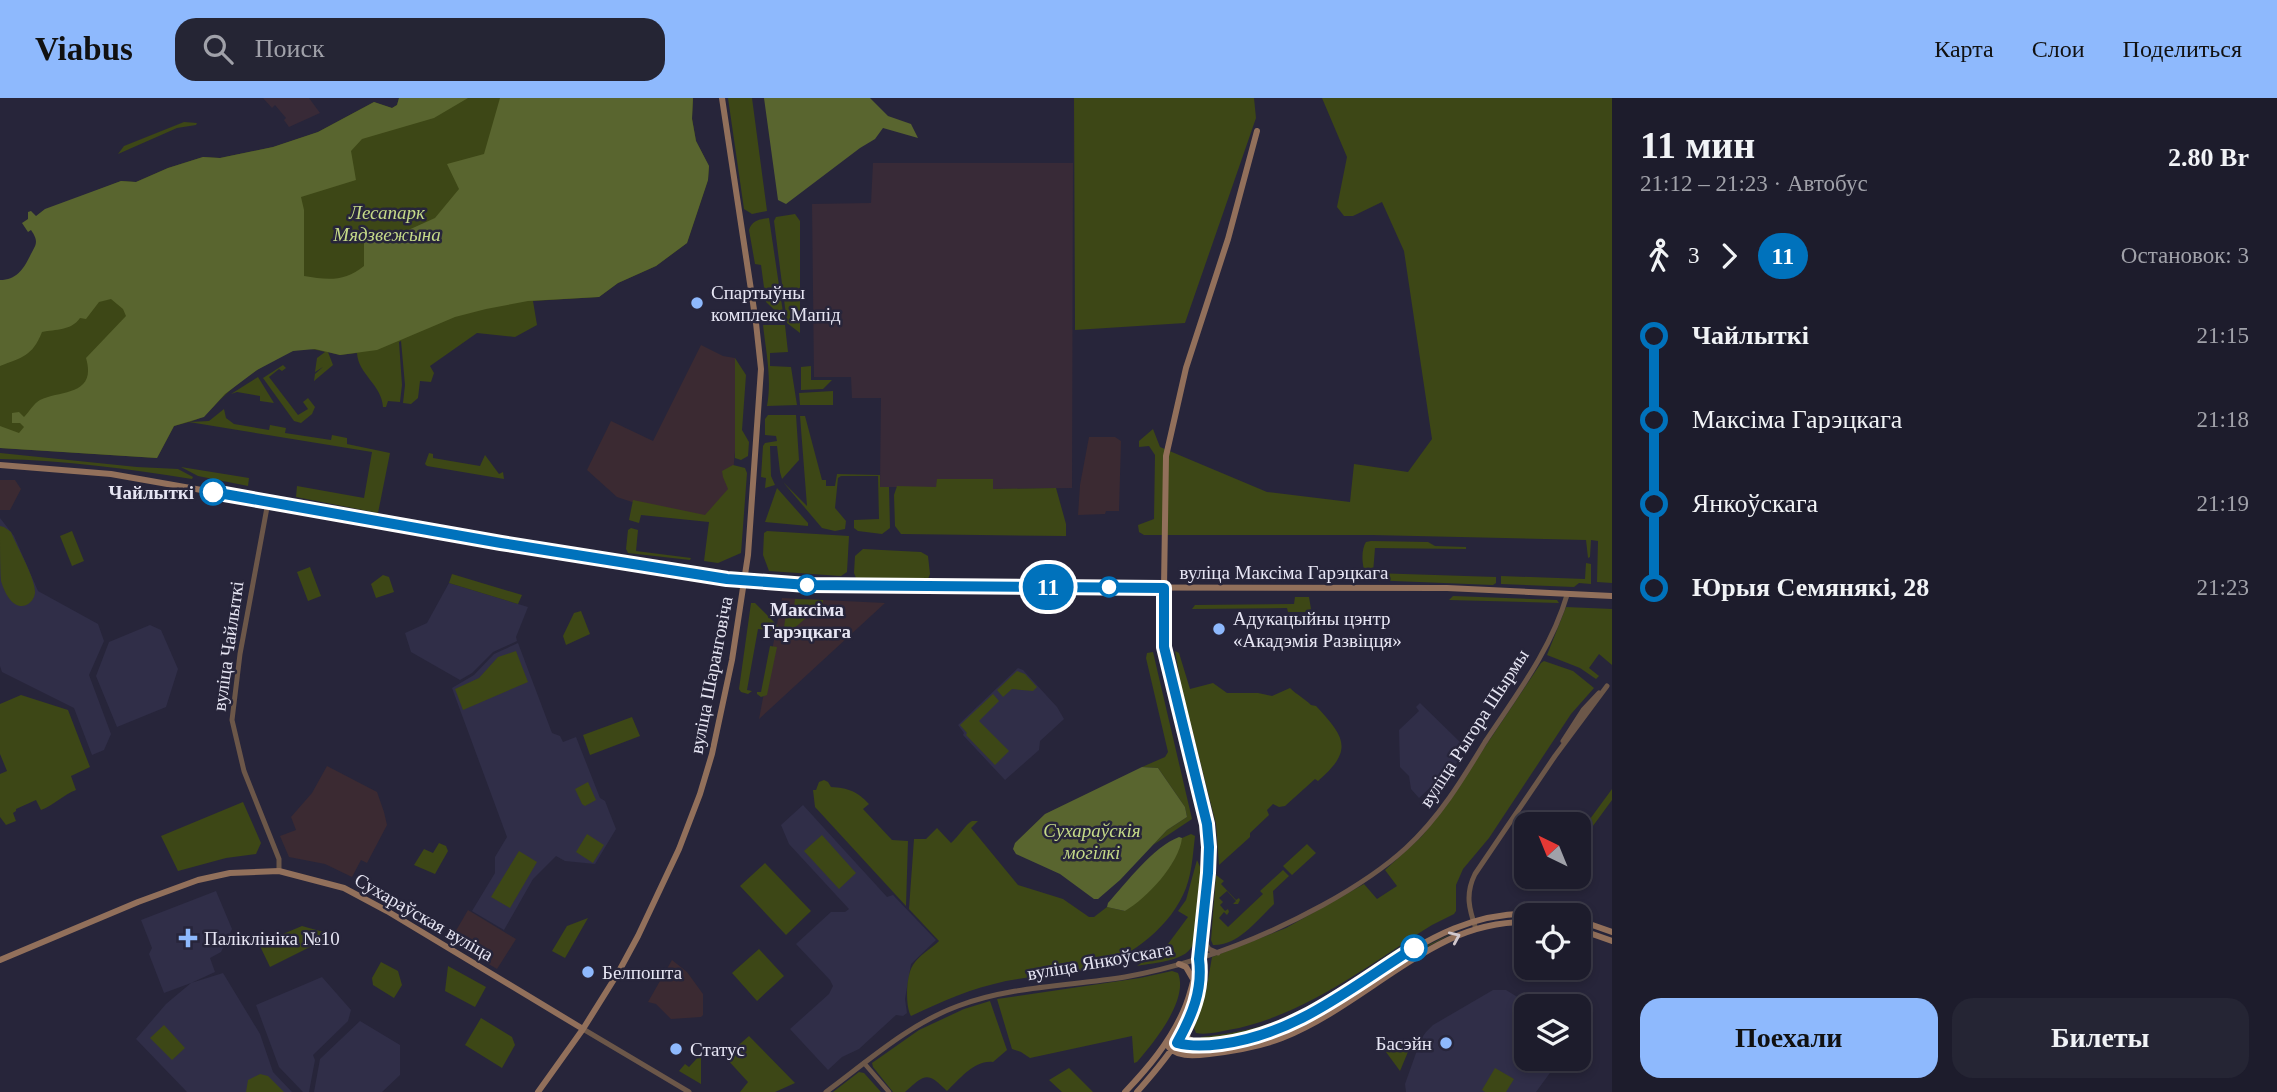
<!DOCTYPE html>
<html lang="ru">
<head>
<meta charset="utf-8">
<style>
	:root { --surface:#1d1c2c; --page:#252534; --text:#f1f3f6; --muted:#a0a1a9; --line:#3b3a48; --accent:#8eb9fd }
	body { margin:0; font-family:Georgia,serif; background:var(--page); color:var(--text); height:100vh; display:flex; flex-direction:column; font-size:26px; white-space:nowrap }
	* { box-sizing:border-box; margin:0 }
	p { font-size:23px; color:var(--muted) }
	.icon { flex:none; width:38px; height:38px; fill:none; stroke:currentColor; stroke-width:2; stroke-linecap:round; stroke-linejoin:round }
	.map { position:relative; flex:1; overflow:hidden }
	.drawer { display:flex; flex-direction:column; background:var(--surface); width:665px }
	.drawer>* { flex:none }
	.badge { padding:0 14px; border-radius:23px; font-size:24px; line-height:46px }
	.needle { width:46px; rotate:317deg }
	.tools { position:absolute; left:1514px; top:714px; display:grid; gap:14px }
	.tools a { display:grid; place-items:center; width:77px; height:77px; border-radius:14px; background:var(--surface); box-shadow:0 4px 10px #0003,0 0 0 2px var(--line); font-size:35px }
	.map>.badge { position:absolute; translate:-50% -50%; box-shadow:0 0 0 4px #fff }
	.legs { display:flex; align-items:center; gap:10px; height:77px; padding:0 28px; font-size:23px }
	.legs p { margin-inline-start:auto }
	.headline { display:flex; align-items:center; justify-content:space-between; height:119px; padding:0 28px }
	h1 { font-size:38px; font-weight:600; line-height:52px }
	.primary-button { display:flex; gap:14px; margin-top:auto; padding:14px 28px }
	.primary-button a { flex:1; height:80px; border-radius:21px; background:var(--accent); color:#111; font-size:28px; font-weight:600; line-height:80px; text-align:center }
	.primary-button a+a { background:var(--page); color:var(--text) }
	ul { padding:0 28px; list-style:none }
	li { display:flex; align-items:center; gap:24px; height:84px; font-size:26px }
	li i { display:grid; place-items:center; width:10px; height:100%; margin:0 9px; background:currentColor }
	li i::after { content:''; width:18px; height:18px; margin:-9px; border:5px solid; border-radius:50%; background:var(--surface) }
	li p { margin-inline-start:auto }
	li:first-child i { background:linear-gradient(#0000 50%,currentColor 0) }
	li:last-child i { background:linear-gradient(currentColor 50%,#0000 0) }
	header { display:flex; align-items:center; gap:42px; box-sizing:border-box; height:98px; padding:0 35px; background:var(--accent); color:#111 }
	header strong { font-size:33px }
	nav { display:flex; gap:38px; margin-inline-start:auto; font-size:24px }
	.search { width:490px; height:63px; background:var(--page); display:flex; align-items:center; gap:18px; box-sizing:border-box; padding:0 24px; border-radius:21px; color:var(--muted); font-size:26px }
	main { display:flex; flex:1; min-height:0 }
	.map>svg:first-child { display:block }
	.commercial { fill:#3b2a32 }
	.industrial { fill:#382a37 }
	.built { fill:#302e48 }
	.green { fill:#3d4716 }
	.forest { fill:#59652f }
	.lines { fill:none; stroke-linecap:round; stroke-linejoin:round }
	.minor { stroke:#6c5749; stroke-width:4.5 }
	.tertiary { stroke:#6c5749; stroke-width:5 }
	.secondary { stroke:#92705b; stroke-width:6 }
	.oneway { stroke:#d1c8cd }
	.line-1-casing { stroke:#fff; stroke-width:16 }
	.line-1 { stroke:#0072bc; stroke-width:10 }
	.poi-dot { fill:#8eb9fd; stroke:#27253a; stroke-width:2.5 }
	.stop-1-dot { fill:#fff; stroke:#0072bc; stroke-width:3.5 }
	.labels { text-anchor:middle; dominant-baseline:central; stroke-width:5; stroke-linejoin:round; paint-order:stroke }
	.park-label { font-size:19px; font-style:italic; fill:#c5da88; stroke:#27253a }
	.poi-label { font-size:19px; fill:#e6e5f3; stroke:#27253a; text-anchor:start }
	.stop-label { font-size:19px; font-weight:bold; fill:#e6e5f3; stroke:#27253a; text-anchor:end }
	.street-label { font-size:19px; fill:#e6e5f3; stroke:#27253a }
</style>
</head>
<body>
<header>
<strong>Viabus</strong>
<div class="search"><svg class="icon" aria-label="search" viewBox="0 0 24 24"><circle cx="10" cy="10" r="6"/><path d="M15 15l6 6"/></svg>Поиск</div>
<nav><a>Карта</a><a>Слои</a><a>Поделиться</a></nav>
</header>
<main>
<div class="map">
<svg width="1612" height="994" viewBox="0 0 1612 994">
	<rect width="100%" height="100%" fill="#27253a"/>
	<path class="commercial" d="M701,247L723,258L735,260L736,342L732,386L710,419L635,405L617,399L587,372L611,323L653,343Z
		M1089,339H1115L1121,343L1119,413H1106L1105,416L1078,417L1080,387Z
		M0,382H15L21,391L10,412H0Z
		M782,500L885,505L759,621Z
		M327,668L377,694L384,714L387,727L367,765L361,762L352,779L325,766L289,759L280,738L296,732L291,719L312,695Z
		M468,812L516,841L497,871L450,843Z
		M672,862L687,874L703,896V917L701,919L671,921L656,906L648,904Z"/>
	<path class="industrial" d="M263,0H309L320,15L289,29L284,22L286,20L275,7L272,10Z
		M873,65H1073L1072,390L992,391L993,381H937V389H880L881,300H852L851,279H814L812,106L871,105Z"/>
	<path class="built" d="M0,420L14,438L38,493L98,526L104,543L89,577L111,636L104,652L92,657L74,610L2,574L0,568Z
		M449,485L528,509L516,539L517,543L493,554L472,575L460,582L411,554L405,535L427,525Z
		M150,527L161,532L178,571L166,609L117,629L96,578L109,544Z
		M518,545L552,635L560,638L563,644L576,639L600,700L605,703L616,731L595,766L565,763L556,758L533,781L504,832L472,813L495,775V759L507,739L452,590L474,577L494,556Z
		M1018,570L1023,572L1057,609L1064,621L1040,643L1039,652L1005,682L963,637L964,635L958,627Z
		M1420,605L1462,646L1461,658L1452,672L1436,688L1434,686L1419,700L1411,691L1409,678L1400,669L1399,632L1419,613L1416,609Z
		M803,707L887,799L893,797L936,842L911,866L905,901L907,915L903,918L896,917L859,951L842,959L828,972L790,931L829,896L833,888L830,882L796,846L831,814H845L849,811L789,746L781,727Z
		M216,793L232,831L221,854L210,860L215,874L191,885L223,875L260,936L273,974L292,994H187L136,941L166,906L191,885L164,895L149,856L152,850L141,822Z
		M322,879L351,912L348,923L313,957L315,962L309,994H303L279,969L256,907Z
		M1493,892H1506L1532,908H1526V961H1564L1561,967L1555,968L1536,994H1406L1405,986L1421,941L1426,934L1433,927Z
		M360,923L400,947V977L382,994H314L320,961Z"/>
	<path class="green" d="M399,0H693L692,20L696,43L709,68L708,82L687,145L656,168L618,185L599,199L533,203L537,227L515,239L477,235L430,268L434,275L431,284L420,283L418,300L411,306L403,305L405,287L401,243L399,244L402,287L400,304L388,303L386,309H383C382,287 358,276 357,255L340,257L328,254L333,267L314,283L315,276L323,269L315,274L317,260L325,254C315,251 303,249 293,253C271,261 240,282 224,298C211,310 208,318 190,324L209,323L224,311L226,320L234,326L269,332L270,327L286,330L285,335L331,342L332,337L347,340V346L390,355L378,415L296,399L297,388L364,400L372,354L189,324L174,328L157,360L0,350V191L57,179L41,114L121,83L136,84L168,70L203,59L220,60L273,49L318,34L374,4L392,10L397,7Z
		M728,0H752L767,113L752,116L744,111Z
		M1074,0H1254L1256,20L1185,225L1075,232Z
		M1322,0H1612V485L1597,484L1598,443L1591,442L1590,459L1588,460L1586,442L1372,437H1144L1139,434L1138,427L1154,421L1155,357L1149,348L1139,349V343L1153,331L1160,349L1267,394L1350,404L1354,366L1408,374L1432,341L1404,153L1382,104L1353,118H1344L1337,109L1347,59Z
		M184,24L197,25L196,27L177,30L118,56L124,48Z
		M795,116L800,123V235L787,225L774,123L776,119Z
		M769,120L784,221L766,204L761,167L755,166L749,132C752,122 760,121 769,120Z
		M763,227H785L788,254L770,255V268L791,269L797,307L767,308C772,281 766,254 763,227Z
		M735,260L746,277L742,332L749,344L748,358L741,362L735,360Z
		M283,267L286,270L282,273L279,271L269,279L298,317L308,311L303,304L308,300L315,309L312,316L301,325L294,323L263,280Z
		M811,268V282H832L823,291L801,292V269Z
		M258,279L274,305L260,303V298L237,294L231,296Z
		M833,293V307H800L799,295Z
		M768,317H796L799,362L782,381L780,374L777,348H770L771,378L775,387L765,390L766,380L761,379L763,348L765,345L777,343L776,338L765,337V321Z
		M800,318H805L822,382H826V388H835L837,376L880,377V389H889L890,430L882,436L858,433L854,430V422L879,421L878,378H841L838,380L835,410L846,423L845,431L835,433L822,430L783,384L807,408Z
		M0,355L137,369L178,371L193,379L192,381C128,371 65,362 0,361Z
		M429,355L433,356V360L480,368L485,357L499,376L503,374L504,381L427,368L425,366Z
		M733,367L745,370L747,375L741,455L718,465L704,463L709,424L641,417L639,425L629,422L633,402L705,417L728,391L723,379L722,373Z
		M181,369L249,380L248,388L198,378Z
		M937,381H993V391L1056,390L1066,426V438L901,436L895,428L894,397L897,388L936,389Z
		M777,390L808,425V428L765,424Z
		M0,428L4,429L11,434C17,449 36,481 35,495C34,504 24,512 15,506C8,502 3,490 1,483C0,467 0,445 0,428Z
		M631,430L638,432L636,453L691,460L690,462L628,455L626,451L628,432Z
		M72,433L84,463L72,468L60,438Z
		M767,433L849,438L847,474L841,478L769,473L763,457L764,435Z
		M1371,443L1428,444L1435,448L1466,449V451L1375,450L1373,475L1496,479V485L1493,487L1369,482C1362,474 1360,453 1366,444Z
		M863,451L921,454L928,458L930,476L928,481L924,484L860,482L856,480L854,475L855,458Z
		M1586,465L1591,466V486L1579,485L1574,489L1501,486V478L1585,481Z
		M310,469L321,498L308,503L297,474Z
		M452,476L522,497L518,506L449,485Z
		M383,477L389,479L394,494L376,500L371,486Z
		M1453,498L1557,502L1559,505L1449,502Z
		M1295,499H1309L1311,511L1305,514H1288L1287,510L1192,511L1195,507L1294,506Z
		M795,501L823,502V505L790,534H787L784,529L787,510L794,509Z
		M751,505H755L781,531L780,534L758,531L747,592L752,593L748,596L741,594L739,591Z
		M1566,509L1612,511V567L1599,556L1589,570L1599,578L1596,581L1580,570L1547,557Z
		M581,513L590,536L566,547L563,538L574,515Z
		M770,548L777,549L767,597L761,599L757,596V594H761Z
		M516,553L528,584L463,612L455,591L479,580L498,559Z
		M1175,553L1179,555L1190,591L1213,585L1227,595H1258L1272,598L1290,590C1297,597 1304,600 1311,607L1316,608C1345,639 1354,652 1318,683L1315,681L1285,708L1279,709L1273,706L1267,712L1269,717L1250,735V739L1219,767L1216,726L1182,592Z
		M1153,554L1192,721L1153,747L1167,732L1187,719L1185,709L1158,670L1142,669L1165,659L1168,654L1146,560L1147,555Z
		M1544,563L1573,573L1594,590L1571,616L1489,740L1463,771L1456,787V813L1454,816L1432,827C1368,867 1303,919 1228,932C1218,934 1206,937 1196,935L1194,930L1206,893L1212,859L1286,830L1364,786L1377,801L1397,788L1385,772L1421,739L1440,716L1541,565Z
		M1017,573L1025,576L1037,589L1033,593L1012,591L1003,599L997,592Z
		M993,596L999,603L979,623L1009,653L995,667L966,637L967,635L960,627Z
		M21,597L68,612L90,669L71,678L76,692C63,697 54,707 41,712L36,702L16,711V713L13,715L16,723L6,727L0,719V676L7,673L0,656V606Z
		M632,619L640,638L590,657L583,637Z
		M824,682L828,684L831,689C848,690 857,693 869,706L863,711L892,742L908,743L906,808L815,709L813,692H816L819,684Z
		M588,684L596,702L585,708L582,706L575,691Z
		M1612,691V702L1579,747V736Z
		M243,704L261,745L256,756L226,760L178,773L161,738Z
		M972,723H978L971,730L1018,787L1063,801L1089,819H1094L1107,809L1125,813L1172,765L1182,740L1191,736L1195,738C1193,755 1192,774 1186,790C1172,827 1133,858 1096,869C1067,878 1036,877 1006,883C970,891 945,902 911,918C905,908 906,877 913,867C918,858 932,850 939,843L909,811L914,741H926L937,730L951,745C958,739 966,726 972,723Z
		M587,736L604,747L593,765L576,754Z
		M822,737L856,775L839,791L804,753Z
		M439,745L446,748L448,753L435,776L414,767L424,751L433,755Z
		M1307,746L1316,755L1292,777L1283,768Z
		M519,753L537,764L510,810L491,799Z
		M1197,762L1201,771L1194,844C1188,864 1156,864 1137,868L1168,846L1188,819L1178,813L1186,802Z
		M765,765L811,813L786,837L740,788Z
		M1283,772L1289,778L1273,793L1274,806C1257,822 1238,848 1213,847L1211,842L1216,777L1224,783L1221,786L1236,802L1239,800L1240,802L1238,806H1233L1236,803L1227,793L1219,800L1223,804L1220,807L1225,813L1228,811L1229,814L1227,817L1224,814L1219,820L1228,829L1263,796L1260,793Z
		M588,820L565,860L552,853L567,828Z
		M302,828L334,837L270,869L259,846Z
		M1459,832L1425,850L1324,915L1288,933L1245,947L1203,953L1244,946L1288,932L1323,913L1424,849Z
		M1400,849L1390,859L1362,878L1291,921L1259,932L1201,942V939C1229,936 1258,931 1285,920C1326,903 1363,874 1400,849Z
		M759,851L784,878L757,903L732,875Z
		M381,864L398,873L402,887L394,900L373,887L372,880Z
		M448,868L486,889L475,909L445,893Z
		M1172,873L1178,875C1189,902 1154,944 1137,964L1134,965L1132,938L1030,960L1021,954L1012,951L997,901L1140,880Z
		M990,903L1007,952L993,964C974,962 960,981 947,993C927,973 925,976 905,994H893L873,969L872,965L919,932L964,911Z
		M481,920L512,939L515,947L502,970L465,947Z
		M164,927L185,950L172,962L150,940Z
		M749,938L795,985L775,994H740L748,984L725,959Z
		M1405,942L1410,949L1400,973L1386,954Z
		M701,956V986L679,973L685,966L689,969Z
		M1069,970L1093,994H1062L1049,982Z
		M1495,970L1514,981L1506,994H1485L1482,992Z
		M859,974L864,975L881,994H833Z
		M260,976L268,978L284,994H246L248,982Z"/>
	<path class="forest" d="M399,0H468L434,20L362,41L351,53L356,82L301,99L304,112V178C327,182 345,184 364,168V143L395,138L435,120L459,91L447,66L484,56L500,0H693L692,21L696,43L709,68L708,82L687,145L656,168L618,185L599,199L528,203L486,211L455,219L377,252L340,257L315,251L293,253L257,272L225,296L204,319L174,328L157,360L0,350V328L19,335L24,329L20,325H12V315L19,314L24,319C29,314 34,305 40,302C61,292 97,298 86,260L126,218L123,211L111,201L99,204L86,221L80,220C71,233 56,231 42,234C32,259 22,259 0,268V182C16,182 23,172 30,158C35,147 40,145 31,132L28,134L22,125L28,121V114L31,113L36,118L45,111L121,83L136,84L168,70L203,59L220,60L273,49L318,34L374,4L392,10L397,7Z
		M764,0H870L888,18L911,26L918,40L883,30L875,41L860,50L786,106L778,102Z
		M1142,669L1158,670L1185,709L1187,719L1167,732L1120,782L1098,801H1094L1060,776L1016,756L1013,751L1015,745L1045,716Z
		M1179,739L1182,740C1179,766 1147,800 1125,813L1107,809L1108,805C1127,784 1153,749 1179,739Z"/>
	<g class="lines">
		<path class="minor" d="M864,965L889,994"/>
		<path class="tertiary" d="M268,404L240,556L232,622L244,673L279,761V773
			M1164,490V549L1207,726L1209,749L1208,775L1199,861
			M1563,643L1583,612L1599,595
			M1476,831C1469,811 1465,796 1475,776L1555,658L1607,588
			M1203,841L1209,851L1218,855
			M583,931L689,994
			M826,994C868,963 909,926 958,908C1011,888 1070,888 1125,879C1196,866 1261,841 1323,807C1352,791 1381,773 1406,750C1439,720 1462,682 1485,644C1516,597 1551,552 1567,497"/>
		<path class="secondary" d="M0,367L111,376L501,445L675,474L763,484L807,487L932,489L1447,490L1612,498
			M1164,490L1166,358L1186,270L1228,141L1257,33
			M1578,822L1612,834
			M1578,831L1612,843
			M0,862L138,804L198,782L230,775L279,773L344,790L387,813L583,931
			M1179,866L1186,869L1193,881
			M1185,931L1188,940L1198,947
			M1166,945C1177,944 1187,948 1197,948C1223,949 1252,942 1276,933C1296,926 1314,915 1332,904C1407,857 1460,806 1555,817
			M1166,945C1174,960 1194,958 1209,956C1234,953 1259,949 1282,940C1342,916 1390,870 1448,842C1473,830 1499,824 1526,824
			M538,994L583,931L618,875L638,838L679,751L700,696L712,656L732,562L748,457L761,271L756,225L722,0
			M1125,994C1148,970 1169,945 1183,914C1191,897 1194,878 1199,861
			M1137,994C1169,958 1206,915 1200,863"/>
	</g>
	<defs><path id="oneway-chevron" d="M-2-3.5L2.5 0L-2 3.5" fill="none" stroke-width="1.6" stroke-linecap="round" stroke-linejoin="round" transform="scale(1.75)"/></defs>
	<use class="oneway" href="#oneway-chevron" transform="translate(1455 839) rotate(-24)"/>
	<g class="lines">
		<defs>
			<path id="line-1" d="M213,394L501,445L727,481L807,487L1164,490V549L1207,726L1209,749L1208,775L1199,861C1203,892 1192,918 1177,945C1192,949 1206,948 1221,946C1297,936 1351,889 1414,850"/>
		</defs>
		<use href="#line-1" class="line-1-casing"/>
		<use href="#line-1" class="line-1"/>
	</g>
	<g class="poi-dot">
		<circle cx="697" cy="205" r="7"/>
		<circle cx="1219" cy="531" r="7"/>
		<path d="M184.5 829.5h7v7h7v7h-7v7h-7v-7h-7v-7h7z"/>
		<circle cx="588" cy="874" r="7"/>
		<circle cx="1446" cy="945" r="7"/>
		<circle cx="676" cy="951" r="7"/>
	</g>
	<g class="stop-1-dot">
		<circle cx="213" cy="394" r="12"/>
		<circle cx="807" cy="487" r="9"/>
		<circle cx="1109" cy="489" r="9"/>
		<circle cx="1414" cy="850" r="12"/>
	</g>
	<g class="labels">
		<g class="park-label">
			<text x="387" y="114">Лесапарк<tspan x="387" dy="22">Мядзвежына</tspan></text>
			<text x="1092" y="732">Сухараўскія<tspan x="1092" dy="22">могілкі</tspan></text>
		</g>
		<g class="poi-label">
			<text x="711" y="194">Спартыўны<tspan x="711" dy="22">комплекс Мапід</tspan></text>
			<text x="1233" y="520">Адукацыйны цэнтр<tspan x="1233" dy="22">«Акадэмія Развіцця»</tspan></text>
			<text x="204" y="840">Паліклініка №10</text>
			<text x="602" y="874">Белпошта</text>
			<text x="1432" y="945" text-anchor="end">Басэйн</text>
			<text x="690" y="951">Статус</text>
		</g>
		<g class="stop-label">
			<text x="194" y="394">Чайлыткі</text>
			<text x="807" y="511" text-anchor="middle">Максіма<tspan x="807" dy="22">Гарэцкага</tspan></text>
		</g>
		<g class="street-label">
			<text x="1284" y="474">вуліца Максіма Гарэцкага</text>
			<text transform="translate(228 548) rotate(-82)">вуліца Чайлыткі</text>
			<text transform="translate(711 577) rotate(-79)">вуліца Шаранговіча</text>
			<text transform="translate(1474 630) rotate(-57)">вуліца Рыгора Шырмы</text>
			<text transform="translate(424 819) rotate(30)">Сухараўская вуліца</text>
			<text transform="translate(1100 863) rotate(-10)">вуліца Янкоўскага</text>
		</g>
	</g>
</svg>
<div class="tools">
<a><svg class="needle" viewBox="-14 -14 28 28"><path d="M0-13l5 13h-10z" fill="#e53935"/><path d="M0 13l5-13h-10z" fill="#a0a1a9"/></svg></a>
<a><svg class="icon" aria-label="locate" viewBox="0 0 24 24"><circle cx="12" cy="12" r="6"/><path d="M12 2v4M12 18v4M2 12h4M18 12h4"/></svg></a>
<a><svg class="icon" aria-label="layers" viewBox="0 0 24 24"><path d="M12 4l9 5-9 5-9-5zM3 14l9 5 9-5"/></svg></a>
</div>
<b class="badge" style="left:1048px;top:489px;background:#0072bc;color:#fff">11</b>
</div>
<section class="drawer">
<div class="headline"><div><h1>11 мин</h1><p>21:12 – 21:23 · Автобус</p></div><b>2.80 Br</b></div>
<div class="legs"><svg class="icon" aria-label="walk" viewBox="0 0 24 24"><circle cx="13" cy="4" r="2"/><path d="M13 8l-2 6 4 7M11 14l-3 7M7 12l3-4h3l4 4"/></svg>3<svg class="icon" aria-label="forward" viewBox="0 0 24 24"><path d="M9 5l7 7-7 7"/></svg><b class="badge" style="background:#0072bc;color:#fff">11</b><p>Остановок: 3</p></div>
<ul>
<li><i style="color:#0072bc"></i><b>Чайлыткі</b><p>21:15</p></li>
<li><i style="color:#0072bc"></i><span>Максіма Гарэцкага</span><p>21:18</p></li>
<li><i style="color:#0072bc"></i><span>Янкоўскага</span><p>21:19</p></li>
<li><i style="color:#0072bc"></i><b>Юрыя Семянякі, 28</b><p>21:23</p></li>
</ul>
<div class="primary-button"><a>Поехали</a><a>Билеты</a></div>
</section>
</main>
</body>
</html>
